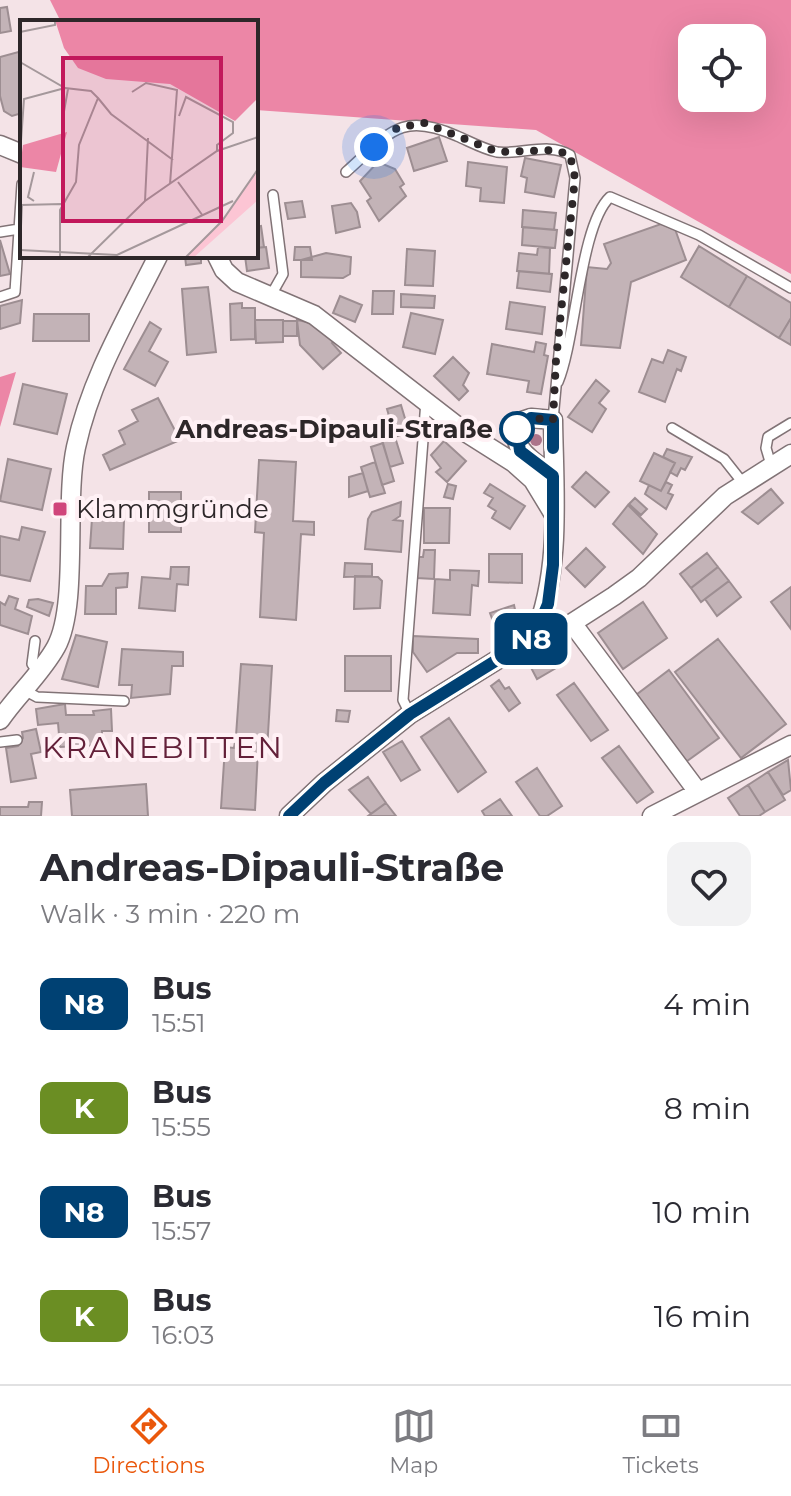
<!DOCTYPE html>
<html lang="en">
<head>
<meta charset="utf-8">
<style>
	:root { --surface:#fff; --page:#f2f2f3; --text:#2b2b33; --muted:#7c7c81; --line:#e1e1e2; --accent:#ea580c }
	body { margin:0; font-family:Montserrat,sans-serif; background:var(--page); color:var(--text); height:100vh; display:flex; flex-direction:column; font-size:30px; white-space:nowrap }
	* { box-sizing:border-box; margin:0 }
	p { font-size:26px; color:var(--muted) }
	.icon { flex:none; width:44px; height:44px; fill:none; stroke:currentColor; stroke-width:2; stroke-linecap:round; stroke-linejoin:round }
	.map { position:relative; height:816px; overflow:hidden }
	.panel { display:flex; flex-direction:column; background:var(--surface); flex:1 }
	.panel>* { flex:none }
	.badge { padding:0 16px; border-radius:12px; font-size:28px; line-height:52px }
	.fabs { position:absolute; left:678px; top:24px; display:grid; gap:16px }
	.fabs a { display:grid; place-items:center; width:88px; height:88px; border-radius:16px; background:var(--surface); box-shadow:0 8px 32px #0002; font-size:40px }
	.you { position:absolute; width:40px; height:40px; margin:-20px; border:6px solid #fff; border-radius:50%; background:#1a73e8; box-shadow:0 0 0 12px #1a73e833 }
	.map>.badge { position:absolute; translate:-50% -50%; box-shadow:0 0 0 4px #fff }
	.round { display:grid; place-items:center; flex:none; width:84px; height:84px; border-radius:16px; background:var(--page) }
	.head { display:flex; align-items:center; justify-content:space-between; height:136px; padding:0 40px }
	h1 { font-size:38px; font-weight:700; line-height:60px }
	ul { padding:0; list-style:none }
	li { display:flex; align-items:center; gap:24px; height:104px; padding:0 40px }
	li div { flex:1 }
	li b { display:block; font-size:30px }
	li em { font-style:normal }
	li .badge { min-width:88px; font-weight:700; text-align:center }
	.tabs { display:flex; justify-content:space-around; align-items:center; height:112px; border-top:2px solid var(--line); background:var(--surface); font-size:22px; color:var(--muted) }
	.tabs a { display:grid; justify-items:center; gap:4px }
	.tabs .on { color:var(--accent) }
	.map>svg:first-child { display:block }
	.forest { fill:#ec86a6; fill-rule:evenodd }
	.building { fill:#c3b3b7; stroke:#9d8e92; stroke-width:2 }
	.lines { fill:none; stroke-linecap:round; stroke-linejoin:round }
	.lane-casing { stroke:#817376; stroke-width:12 }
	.street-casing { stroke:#817376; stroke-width:21 }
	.lane { stroke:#fff; stroke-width:9 }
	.street { stroke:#fff; stroke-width:18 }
	.tree { fill:#ac738a }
	.line-casing { stroke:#fff; stroke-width:18 }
	.line { stroke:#004173; stroke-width:12 }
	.walk { stroke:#2d2729; stroke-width:8; stroke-dasharray:0 14.4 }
	.stop-dot { fill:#fff; stroke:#004173; stroke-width:4 }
	.poi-dot { fill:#d0457b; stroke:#fff1f5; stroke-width:3 }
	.labels { text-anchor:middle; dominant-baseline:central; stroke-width:8; stroke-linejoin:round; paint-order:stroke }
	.stop-label { font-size:26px; font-weight:bold; fill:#2d2729; stroke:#fff1f5; text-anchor:end }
	.poi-label { font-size:26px; fill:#2d2729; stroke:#fff1f5; text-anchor:start }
	.quarter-label { font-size:30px; letter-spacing:2px; fill:#632039; stroke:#fff1f5 }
	.inset-road { fill:none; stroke:#a4989b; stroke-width:2 }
	.view { fill:#c2185b; fill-opacity:0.15; stroke:#c2185b; stroke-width:4 }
	.inset-edge { fill:none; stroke:#2d2729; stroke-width:4 }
</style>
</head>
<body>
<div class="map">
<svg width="791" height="816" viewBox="0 0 791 816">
	<rect width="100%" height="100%" fill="#f4e3e7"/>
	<path class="forest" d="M50,0H791V274L536,130L256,110V22H61ZM692,38H752V98H692Z
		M16,372L0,427V377Z"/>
	<path class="building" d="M7,7L11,31L0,33V8Z
		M22,51V113L12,116L4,111L0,96V57Z
		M439,137L447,161L414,171L407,148Z
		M525,158L561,165L554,197L525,192L527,178L521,176Z
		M378,162L395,169L404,184L400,187L406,196L379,221L367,201L371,198L360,181Z
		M468,162L507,167L504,203L480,201L481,188L466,186Z
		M302,201L305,217L288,219L285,203Z
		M351,203L357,212L360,227L336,233L332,206Z
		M523,210L556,213L554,230L522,227Z
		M661,224L675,229L686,260L631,282L620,348L581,345L587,267L607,269L611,263L604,244Z
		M261,226L264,247L256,248V227Z
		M523,227L557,230L555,248L522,245Z
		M0,240L10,274L0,276Z
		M699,246L747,276L729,307L681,277Z
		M266,247L269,268L247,271L245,256H256V248Z
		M295,247H310L312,260H294Z
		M538,247L550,248L549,274L517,271L519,253L537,255Z
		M407,249L435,251L433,286L405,285Z
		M326,253L351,257L350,274L343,278L301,277V260Z
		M185,256H201V263L186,265Z
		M519,271L552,274L550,292L517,288Z
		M747,276L791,303V318L779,338L729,307Z
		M208,287L216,352L187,355L182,289Z
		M373,291H394L393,314H372Z
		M401,294L435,296L434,308L401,307Z
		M340,296L362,305L355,322L333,313Z
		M22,300L20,323L0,329V306Z
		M510,302L545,307L542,334L506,329Z
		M242,303V308H255V339L231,340L230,304Z
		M411,313L443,320L435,354L403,347Z
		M34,314H89V341H33Z
		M791,318V345L779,338Z
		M255,320H283V342L256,343Z
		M297,320L312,323L336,338L332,343L341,353L323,369L300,345Z
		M283,321H297V336H283Z
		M150,322L161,329L149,351L168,362L155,386L124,369Z
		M536,342L546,344L544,355L548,356L541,394L527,392L529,381L487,374L492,344L534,352Z
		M668,350L686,357L681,371L677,369L665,402L639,392L652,359L663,363Z
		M453,357L469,373L463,385L468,391L459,400L434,376Z
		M596,380L609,391L599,403L606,409L592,432L568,417Z
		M23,384L67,394L57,434L14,424Z
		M158,398L180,440L110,470L103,455L125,444L119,431L138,421L132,410Z
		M401,405L409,432L395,437L387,409Z
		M391,424L403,463L390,467L378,428Z
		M444,441L466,461L447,482L436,472L441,468L431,455Z
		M383,443L394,481L382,485L371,447Z
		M667,449L692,457L685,470L681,468L677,476L670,472L675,463L663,457Z
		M654,453L675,463L661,491L640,481Z
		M8,459L51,469L42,510L0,501Z
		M259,460L296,462L293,521L314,522V535L301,534L296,620L260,617L264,533L255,532Z
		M375,462L385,493L370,497L361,467Z
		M586,472L609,492L595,507L572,487Z
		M363,473L368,491L349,497V477Z
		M666,482L672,485L668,493L673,495L666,509L645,494L649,485L661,491Z
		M448,484L456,486L453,499L444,497Z
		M490,484L525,506L510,529L492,518L496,511L488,506L493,498L484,493Z
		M771,489L783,503L758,524L742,512Z
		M149,492H181V532H149Z
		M635,498L647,509L641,515L629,504Z
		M401,502L400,516L394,520L403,521L401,552L365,549L368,519L372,512Z
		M628,505L657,534L643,554L613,524Z
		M424,508H450L449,543H424Z
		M92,518L124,520L123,549L90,548Z
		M22,527L45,532L30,581L0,575V536L19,540Z
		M586,548L605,567L585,587L566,568Z
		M424,550H435L434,579L417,578L418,557H423Z
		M707,553L718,567L691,588L680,574Z
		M489,554H522V583L489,582Z
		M345,563L372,564V576L344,577Z
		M171,567H189L188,585L177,584L175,611L139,608L142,577L170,579Z
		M718,567L729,581L701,602L691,588Z
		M450,570L479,571L478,586L472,585L470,615L433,613L435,579L450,580Z
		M128,573L127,587L116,588V614H85L86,586H102L109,574Z
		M355,576L378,577L382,581L380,608L354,609Z
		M729,581L741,597L717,616L705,599Z
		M791,587V629L771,602Z
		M9,596L18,599L15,609L32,616L28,634L0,625V602L5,605Z
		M38,599L53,603L49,616L27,607L29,600Z
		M643,602L667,638L623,669L598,633Z
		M514,605L516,614L493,621L490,613Z
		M76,635L107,642L98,687L62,679Z
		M413,636L478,639V653H457L427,672L413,652Z
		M718,639L786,724L741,758L675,672Z
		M553,646L563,664L537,679L527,660Z
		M122,649L183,652V666H172L170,694L131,698L132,685H119Z
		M345,656H391V691H345Z
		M241,664L272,666L267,751L258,750L255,810L221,808L225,747L234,748L236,736Z
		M669,670L719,738L683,764L632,698Z
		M499,680L505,689L509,687L520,703L509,711L491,686Z
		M574,683L608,730L591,741L557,695Z
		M65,704L66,715H94L93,711L111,709L112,731H102V745L60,747L58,723L38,725L36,709Z
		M337,710L350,711L348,722L336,721Z
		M449,718L486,772L458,792L421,737Z
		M36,729L41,752L31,754L36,778L11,782L6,748L18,746L23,738L22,732Z
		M402,741L420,770L401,781L383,752Z
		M619,746L653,792L637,803L602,758Z
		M788,760L791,790L783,795L768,772Z
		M537,768L562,806L547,816H540L516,782Z
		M768,772L785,800L765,812L748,785Z
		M368,777L386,803L371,814L349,790Z
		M146,784L148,816H72L70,790Z
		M748,785L765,812L759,816H740L728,798Z
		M500,799L512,816H485L482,811Z
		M29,802H42L41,816H0V807H28Z
		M386,803L396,816H368Z"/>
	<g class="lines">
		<defs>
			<path id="lane" d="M346,172C388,135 399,110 457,136C469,141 483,149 497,152C519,155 550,142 570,155L575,178L553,420
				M0,232L19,229
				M0,297L15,292L22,184
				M270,297L283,274L273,195
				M558,382C576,339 580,225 610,197L699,235L791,288
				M672,428L724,459L743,483
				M771,465L766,448L768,437L791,423
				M35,641L32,664L38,673
				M24,690L37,697L124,701
				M410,714L403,700L426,401
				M0,742L17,740"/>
			<path id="street" d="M0,145L22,154
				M217,256L224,270L237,282L314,315L465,432L514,463L533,480L553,513
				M572,623L698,792
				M534,637C562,570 554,492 553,420L531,418L522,421C504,447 535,462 553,476
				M0,720C17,695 41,674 56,647C79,605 64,501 76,447C91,378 127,318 158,256
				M289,816L324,783L410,714L534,637L572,623L614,596L639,578L725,496L791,454
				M652,816L791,745"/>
		</defs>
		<use href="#lane" class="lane-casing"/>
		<use href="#street" class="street-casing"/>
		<use href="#lane" class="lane"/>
		<use href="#street" class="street"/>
	</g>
	<circle class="tree" cx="536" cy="440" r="6"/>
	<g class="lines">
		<defs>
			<path id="line" d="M289,816L324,783L410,714L534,637L548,604L553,565V476L520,451L517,429L531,418L553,420V448"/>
		</defs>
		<use href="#line" class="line-casing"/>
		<use href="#line" class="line"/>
		<path class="walk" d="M374,147L397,128L424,123L498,152L555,150L570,155L575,178L556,360L553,420C538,419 526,415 517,429"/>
	</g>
	<circle class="stop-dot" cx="517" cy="429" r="16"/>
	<rect class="poi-dot" x="52" y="501" width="16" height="16" rx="4"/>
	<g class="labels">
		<g class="stop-label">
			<text x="493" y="429">Andreas-Dipauli-Straße</text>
		</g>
		<g class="poi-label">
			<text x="76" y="509">Klammgründe</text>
		</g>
		<g class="quarter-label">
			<text x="163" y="747">KRANEBITTEN</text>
		</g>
	</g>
	<g transform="translate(20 20)">
		<rect width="238" height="238" fill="#f4e3e7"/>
		<path d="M238,149V180L173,238H165L202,201Z" fill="#fcc5d4"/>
		<path d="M35,0H238V78L215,101L150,64L86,59L58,48L44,28ZM47,112L36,152L0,147L3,125Z" fill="#ec86a6"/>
		<path class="inset-road" d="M0,12L35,5V0M0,42L45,68L71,71L78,78L59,125L56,162L40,190V238M112,72L126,63L157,70L150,164M78,78L91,94L153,140M159,96L166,77L213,102V113L197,125V131M43,97L48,69M0,135L4,79L45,68M158,162L183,196M14,181L8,177L14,152M125,181L128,118M1,185L42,184M0,227L2,185M0,230L97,235L213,181M68,237L125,181L197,131L238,117M165,238L202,201L238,149"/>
		<path class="view" d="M43,38H201V201H43Z"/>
		<rect width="238" height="238" class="inset-edge"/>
	</g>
</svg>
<div class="fabs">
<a><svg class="icon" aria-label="locate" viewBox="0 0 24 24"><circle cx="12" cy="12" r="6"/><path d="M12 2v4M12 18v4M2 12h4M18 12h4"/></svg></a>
</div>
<div class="you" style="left:374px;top:147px"></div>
<b class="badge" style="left:531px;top:639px;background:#004173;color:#fff">N8</b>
</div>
<section class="panel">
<div class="head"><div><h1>Andreas-Dipauli-Straße</h1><p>Walk · 3 min · 220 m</p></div><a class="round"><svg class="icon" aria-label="heart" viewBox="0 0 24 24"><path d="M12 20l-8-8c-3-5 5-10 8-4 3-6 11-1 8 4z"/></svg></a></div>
<ul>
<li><span class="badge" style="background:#004173;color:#fff">N8</span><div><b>Bus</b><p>15:51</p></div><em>4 min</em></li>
<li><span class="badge" style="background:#6b8e23;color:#fff">K</span><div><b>Bus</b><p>15:55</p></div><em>8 min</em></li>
<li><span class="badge" style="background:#004173;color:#fff">N8</span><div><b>Bus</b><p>15:57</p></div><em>10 min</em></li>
<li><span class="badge" style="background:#6b8e23;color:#fff">K</span><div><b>Bus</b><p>16:03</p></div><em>16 min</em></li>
</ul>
</section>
<nav class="tabs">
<a class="on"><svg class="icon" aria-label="directions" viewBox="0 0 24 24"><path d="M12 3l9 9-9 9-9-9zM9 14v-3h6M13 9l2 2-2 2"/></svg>Directions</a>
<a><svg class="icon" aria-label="map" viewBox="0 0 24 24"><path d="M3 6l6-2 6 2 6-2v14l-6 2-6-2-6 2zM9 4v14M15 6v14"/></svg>Map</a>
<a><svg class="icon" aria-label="tickets" viewBox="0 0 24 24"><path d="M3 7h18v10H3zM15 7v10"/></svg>Tickets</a>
</nav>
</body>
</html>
